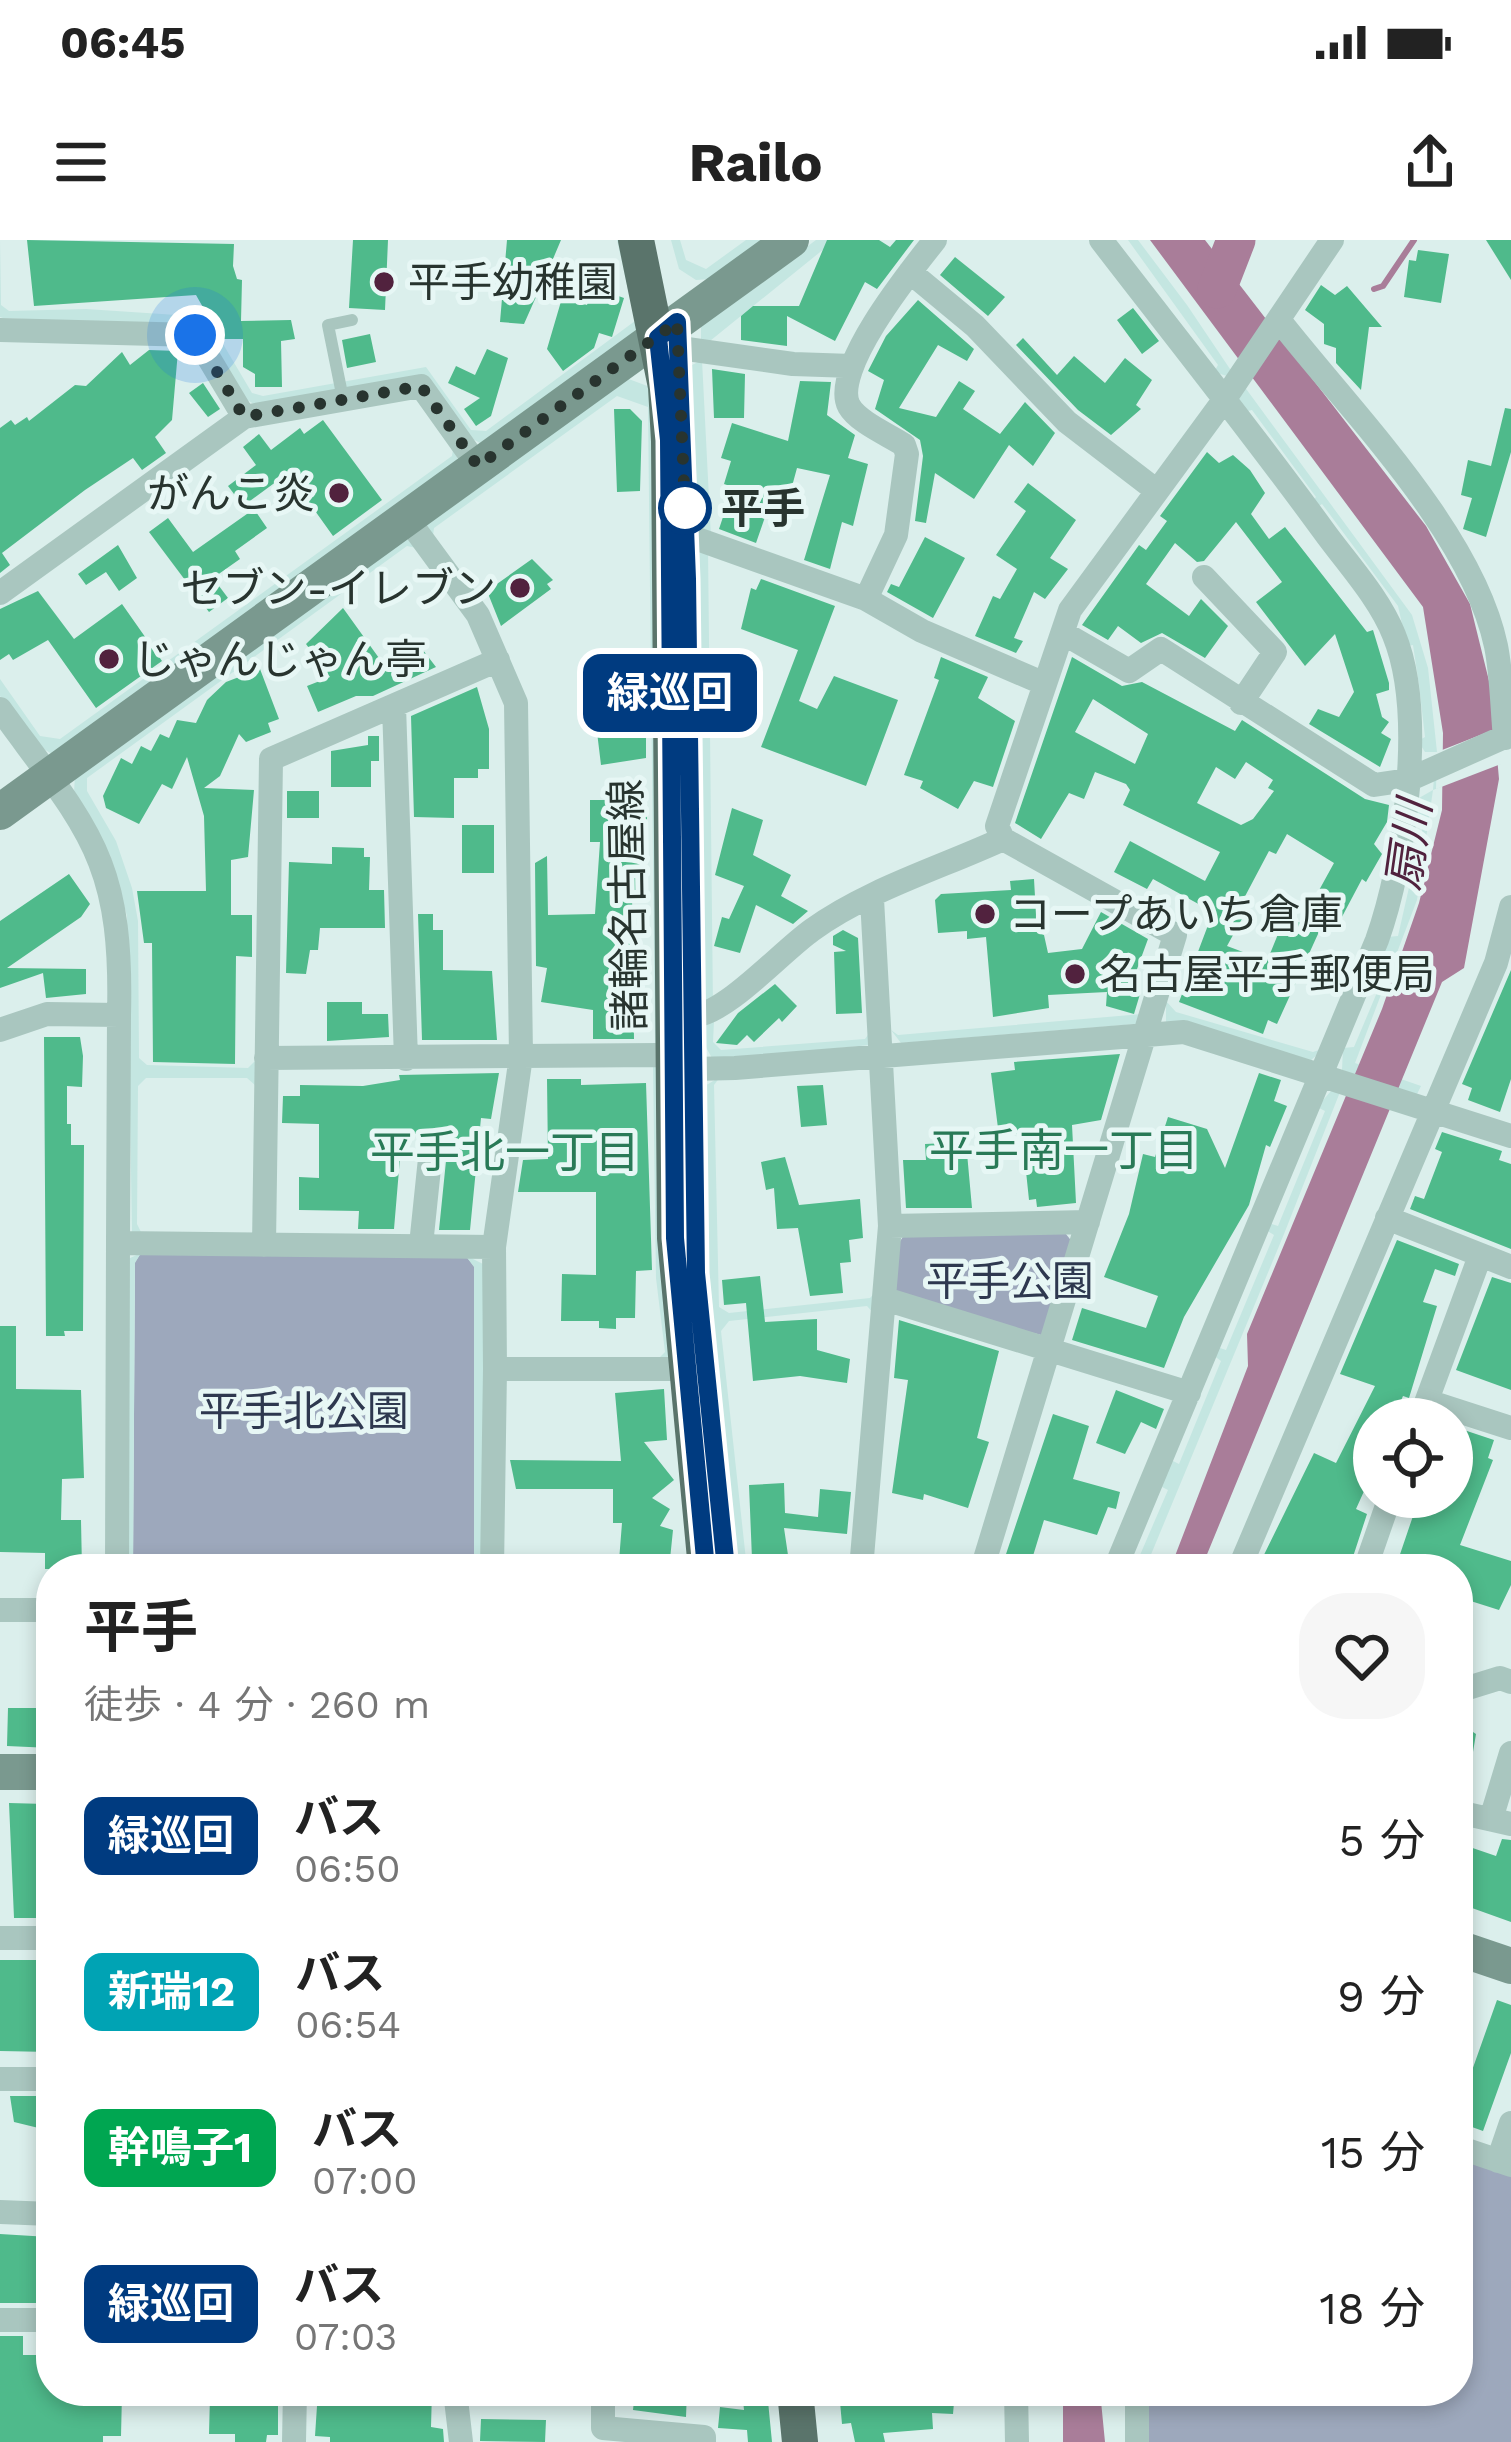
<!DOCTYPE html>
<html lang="ja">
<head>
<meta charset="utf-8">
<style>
	:root { --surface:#fff; --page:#f6f6f6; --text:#222; --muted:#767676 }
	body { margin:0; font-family:"Work Sans","Noto Sans JP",sans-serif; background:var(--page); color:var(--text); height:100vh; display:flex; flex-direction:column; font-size:45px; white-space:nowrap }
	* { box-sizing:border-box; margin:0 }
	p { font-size:39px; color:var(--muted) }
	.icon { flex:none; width:66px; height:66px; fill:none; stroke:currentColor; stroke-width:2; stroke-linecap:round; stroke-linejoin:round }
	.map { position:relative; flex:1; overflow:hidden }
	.side { position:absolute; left:36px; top:1314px; width:1437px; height:852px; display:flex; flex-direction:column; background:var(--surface); border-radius:48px; box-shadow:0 6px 18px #0003 }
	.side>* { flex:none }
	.badge { padding:0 24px; border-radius:18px; font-size:42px; line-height:78px }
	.fabs { position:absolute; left:1353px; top:1158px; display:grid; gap:24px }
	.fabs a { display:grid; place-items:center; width:120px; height:120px; border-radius:50%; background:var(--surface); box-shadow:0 6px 18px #0003; font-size:60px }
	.you { position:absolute; width:60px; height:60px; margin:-30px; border:9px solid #fff; border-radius:50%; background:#1a73e8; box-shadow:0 0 0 18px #1a73e833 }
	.map>.badge { position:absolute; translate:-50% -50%; box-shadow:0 0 0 6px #fff }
	.round { display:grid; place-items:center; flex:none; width:126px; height:126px; border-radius:48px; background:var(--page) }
	.headline { display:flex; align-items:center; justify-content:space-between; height:204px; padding:0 48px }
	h1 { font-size:57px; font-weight:700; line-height:90px }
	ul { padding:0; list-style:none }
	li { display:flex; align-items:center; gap:36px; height:156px; padding:0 48px }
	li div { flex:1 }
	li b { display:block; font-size:45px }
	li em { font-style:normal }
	li .badge { min-width:132px; font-weight:700; text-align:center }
	.status { display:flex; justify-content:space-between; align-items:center; height:84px; padding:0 60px; background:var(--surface); direction:ltr }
	.status svg { height:33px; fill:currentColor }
	header { display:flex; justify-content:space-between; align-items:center; height:156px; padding:0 48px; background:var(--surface); font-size:54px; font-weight:700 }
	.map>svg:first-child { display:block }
	.green { fill:#9da8bc }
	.plaza { fill:#c4e6e1 }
	.water { fill:#a97d99 }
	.pier { fill:#dbefec }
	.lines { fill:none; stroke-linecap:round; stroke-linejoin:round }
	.stream { stroke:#a97d99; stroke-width:6 }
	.river { stroke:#a97d99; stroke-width:39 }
	.building { fill:#4fba8b; fill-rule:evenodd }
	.lane { stroke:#a9c6bf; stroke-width:12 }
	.street { stroke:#a9c6bf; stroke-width:24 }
	.secondary { stroke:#7a998f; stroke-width:36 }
	.primary { stroke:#5a746b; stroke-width:36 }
	.line-casing { stroke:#fff; stroke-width:27 }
	.line { stroke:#003b80; stroke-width:18 }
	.walk { stroke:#28342f; stroke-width:12; stroke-dasharray:0 21.6 }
	.poi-dot { fill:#51223e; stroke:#e7f7f5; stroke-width:4.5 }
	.stop-dot { fill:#fff; stroke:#003b80; stroke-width:6 }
	.labels { text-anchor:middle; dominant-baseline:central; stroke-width:10; stroke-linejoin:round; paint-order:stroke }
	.poi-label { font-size:42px; fill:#28342f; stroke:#e7f7f5; text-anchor:start }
	.stop-label { font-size:42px; font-weight:bold; fill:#28342f; stroke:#e7f7f5; text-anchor:start }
	.street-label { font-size:42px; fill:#28342f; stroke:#e7f7f5 }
	.park-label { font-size:42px; fill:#2e384f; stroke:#e7f7f5 }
	.water-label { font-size:45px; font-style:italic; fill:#51223e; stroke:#e7f7f5 }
	.neighbourhood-label { font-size:45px; fill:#297a57; stroke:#e7f7f5 }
</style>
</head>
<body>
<div class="status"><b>06:45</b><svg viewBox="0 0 49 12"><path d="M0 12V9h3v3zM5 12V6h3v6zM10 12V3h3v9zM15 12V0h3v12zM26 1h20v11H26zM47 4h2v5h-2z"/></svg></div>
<header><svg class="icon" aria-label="menu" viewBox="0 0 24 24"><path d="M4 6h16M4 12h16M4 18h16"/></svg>Railo<svg class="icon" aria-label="share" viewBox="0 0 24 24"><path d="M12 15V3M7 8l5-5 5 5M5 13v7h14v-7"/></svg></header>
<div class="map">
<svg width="1511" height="2202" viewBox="0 0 1511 2202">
	<rect width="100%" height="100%" fill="#dbefec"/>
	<path class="green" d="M1062,989L1073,1003L1045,1096L898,1058C888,1039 892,1008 906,993Z
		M141,1013L465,1015L474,1026V1329H133L135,1022Z
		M1458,1916L1511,1934V2202H1142L1140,2151H1458Z"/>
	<path class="plaza" d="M0,0L1,65L9,71L86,69L207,77L252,153L263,156L426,127L471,190L486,191L635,81L617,0H631L641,91L480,203L469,197L424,136L254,164L245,159L201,87L3,78L0,77Z
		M671,0H680L686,20L706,29L746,0H765L710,39L696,40L679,29Z
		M816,0H835L705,105L701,102V86Z
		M1128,0H1138L1187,65L1232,132L1227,136L1214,132L1218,125Z
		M702,120L711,298L699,290L692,147V125Z
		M626,138L650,147L667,794L655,805L648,167L617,156L434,288L432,303L426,287L428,279Z
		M1244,146L1412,375L1428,428L1437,512H1425L1418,501L1425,497L1419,445L1413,405L1407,406L1398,366L1322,264L1316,268L1312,262L1316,257L1252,170L1244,172L1238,156Z
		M454,203L458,221L52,514L34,503L0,456V439L40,496L60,499L452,216Z
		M406,298L422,309L407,306L87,538V551L116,601L132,648L138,681L139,818L147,825L248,828L257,819L256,846L247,838H146L138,846L137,984L142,994L132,993L127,676L110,615L74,553L75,535Z
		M698,309H708L713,767L701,758Z
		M1501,524L1433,550L1417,660L1355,823L1421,846L1416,856L1342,830L1343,808L1354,807L1392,717L1383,708L1387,697L1398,696L1425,577L1416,572L1419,558L1433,550L1434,537Z
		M1166,761L1176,772L1313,812L1325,808L1310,821L1166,782Z
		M1142,774L1136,784L901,803L891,790L898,795Z
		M714,781L713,802L721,810L865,799L872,789L870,805L713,820L701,798L705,785Z
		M653,825H658L670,1120L658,1119L665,1112L656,1038Z
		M720,837L714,845L719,1067L729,1073L870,1058L878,1049L876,1076L867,1066L729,1081L721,1091L747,1329H736L704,1029L703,847Z
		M1331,851L1340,852L1284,994L1145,1329H1134L1168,1250L1160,1246L1171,1220L1179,1224L1221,1121L1213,1115L1217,1107L1226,1110L1274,995L1266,990L1268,983L1278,986L1325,871L1317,867Z
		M141,1013L135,1023L133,1329H125L128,1019Z
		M465,1015L485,1025L483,1329H474V1027Z"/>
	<path class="water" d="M1150,0H1205L1426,286L1470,364L1491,449L1499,539L1464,728L1442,742L1201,1329H1170L1248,1126L1247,1094L1382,769L1419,663L1442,570L1443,493L1423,367Z
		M1063,2151H1100L1105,2202H1063Z"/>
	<path class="pier" d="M1498,488L1501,524L1436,549L1437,512Z"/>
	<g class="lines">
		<path class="stream" d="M1374,49L1383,46L1414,0"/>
		<path class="river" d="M1217,49L1236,0"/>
	</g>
	<path class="building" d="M27,0L234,4L233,26L237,39L242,40L241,81L291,80L295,99L281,101L282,147H255V134L243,127V99H221L196,55L34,66Z
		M353,0H388L385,70L349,68Z
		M507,0H561L550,26L539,29L547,32L524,84L500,82Z
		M827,0H879L890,7L896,0H914L877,49L865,42L835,101L787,76V106L741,100V76L753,66H799Z
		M1486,0H1511V40Z
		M1418,10L1449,14L1441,63L1404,57L1409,20L1416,21Z
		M955,17L1005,57L988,76L940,35Z
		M1321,45L1335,55L1347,46L1382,87H1369L1361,150L1336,123V108L1324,104V84L1305,70Z
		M593,47L624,58L612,97L599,93L594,108L563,131L547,109L562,58L587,65Z
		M918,60L974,109L967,121L938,105L899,168L936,177L959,141L975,151L963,169L1000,194L1025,162L1055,193L1033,226L1009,205L974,259L935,233L926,283L915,281L923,216L920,200L875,169L884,140L868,131L886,96Z
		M1133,68L1159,101L1142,114L1117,80Z
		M370,94L376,122L347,128L342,100Z
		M1023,98L1057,135L1074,116L1105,143L1125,118L1152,140L1136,165L1141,169L1111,195L1078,170L1016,105Z
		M487,109L508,118L491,176L476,186L464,169L480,158L448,143L456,126L475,135Z
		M149,110L178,111L172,180L155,197L166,213L142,230L133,218L85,250L2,313L10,325L0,333V188L11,180L15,185L27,177L29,181L75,145L86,146L122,112L130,125Z
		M712,129L745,134L744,178H714Z
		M800,141L831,142L827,175L855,195L848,218L868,224L853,286L842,282L830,329L804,320L830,235L797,228L782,283L765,277L756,303L719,289L733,247L724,244L731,221L721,218L732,183L788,201Z
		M203,143L220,169L208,177L189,153Z
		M1505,168L1511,169V212L1486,297L1463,289L1472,258L1461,255L1468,220L1491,226Z
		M614,169H630L642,181L640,251L617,252Z
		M323,180L382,260L333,296L288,233L243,266L228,246L256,225L243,207L259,194L271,210L300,188L304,194Z
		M1207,212L1219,223L1233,215L1250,230L1265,253L1251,274L1269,299L1285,287L1367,392L1373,390L1389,443V450L1376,454L1382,477L1389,482L1381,493L1391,499L1380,527L1309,484L1318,469L1339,477L1354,452L1335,394L1305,426L1256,362L1282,342L1236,282L1204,321L1197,322L1175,303L1146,344L1189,376L1201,359L1228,386L1205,418L1162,393L1141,403L1118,386L1108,400L1082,385L1139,305L1146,310L1167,281L1160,276Z
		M1028,243L1076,280L1050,318L1068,329L1045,359L1034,352L1014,398L1023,401L1016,413L975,396L993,356L1000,359L1017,329L996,315L1026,271L1014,262Z
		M254,269L267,288L235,311L240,319L213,338L228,358L209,372L149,292L168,278L193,312Z
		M925,297L965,318L933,378L887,352L891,344L899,347Z
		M118,305L137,338L119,351L106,332L86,345L78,334Z
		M532,319L553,340L547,344L551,349L501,386L487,351Z
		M761,339L835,366L799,461L817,469L834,436L898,460L866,546L761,507L798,410L741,389L751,348L756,350Z
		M38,351L74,399L122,364L162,421L96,468L48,400L13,420L9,414L0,420V369Z
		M343,368L384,425L416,401L436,427L373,456H356L318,472L307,446L330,437L306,404Z
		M599,416L647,417L646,439L616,438V445H598Z
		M941,417L988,437L978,458L1015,481L993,547L974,541L958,569L920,548L923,541L904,535L939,440L934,438Z
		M1072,417L1122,446L1142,442L1235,491L1242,480L1365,559L1389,565L1387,582L1374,604L1382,614L1366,642L1362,639L1335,690L1323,683L1277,784L1268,780L1263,794L1179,762L1213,672L1153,639L1147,649L1114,632L1130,601L1205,641L1220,612L1123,565L1130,550L1126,544L1095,532L1084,559L1069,553L1041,599L1015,583ZM1093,459L1148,494L1135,524L1075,492ZM1246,522L1273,540L1268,548L1274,551L1253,579L1241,585L1197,563L1216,527L1235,539ZM1287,594L1334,623L1301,683L1285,677L1267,721L1227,706L1249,666L1242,662L1269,611L1276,614Z
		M260,429L279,479L268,483L271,492L246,502L239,494L220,536L204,548L254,550L248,617L231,620V675H252V717L236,716L235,824L153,822L152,703H144L137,651H206L204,576L187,517L172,549L162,544L139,584L106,568L103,556L121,518L132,524L141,506L151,511L160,494L169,498L177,480L196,483L207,460L226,442Z
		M477,447L489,489V529H478V538H454V578L414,577L411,476Z
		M597,492L646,493V518L601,525Z
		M368,496H379V521H371V547H331V511L368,505Z
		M287,551H319V578H287Z
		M590,560H622V571L647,570V651H632L634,799H593V770L541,762L547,728L536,726L535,623L547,616L548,675L595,674L600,602H590Z
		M732,568L763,580L753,615L791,635L781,656L808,671L793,684L756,665L740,713L714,706L722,677L729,679L744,646L715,635Z
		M462,585H494V633H462Z
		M332,607L364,608V617H370L369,650H384L385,688H320L318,710H310L306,734L286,733L289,622L332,624Z
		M69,634L90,664L81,677L7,728L86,729V754L46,758L43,733L0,748V681Z
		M1034,639L1037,692L1044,695L1048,713L1082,709L1101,672L1148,699L1129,751L1140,754L1134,774L1106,766L1107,752L1048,755L1049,768L993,777L986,697L967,699V691L938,693L935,660L941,654L1011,650L1010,641Z
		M418,674H433V690H443V730L492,731L497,800H422Z
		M843,690L858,698L862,773L836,774L834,712L846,711L833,705V696Z
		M1511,730V839L1500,872L1468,860L1472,848L1462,844Z
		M775,744L797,766L782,782L779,778L754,802L747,795L737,805L716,803L738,773Z
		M327,762H362V774H388L389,797L327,801Z
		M44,797H80L83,816L82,847L67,846V884H71V905H84L83,1091H64L65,1096H46Z
		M1120,814L1101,880L1072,885L1076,963L1037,967L1036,959L1029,960L1022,893L999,896L991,833L1015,830L1014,822Z
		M499,833L491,879L481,878L470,990H439L447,911L442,894H402L394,989H358L359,971L299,970V937L319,938V884L282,883L283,856H300V845L363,846L400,840L399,835Z
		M1259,833L1281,840L1274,861L1287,866L1270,907L1266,905L1249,965L1184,1077L1164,1128L1072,1100L1082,1068L1146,1088L1158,1056L1104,1037L1129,974L1143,914L1155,917L1168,877L1207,889L1225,928Z
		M547,839H581V845L646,843L652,1030L636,1031L635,1078H616V1089L599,1088V1081H561L562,1034L596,1035V952H518L523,920L548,919Z
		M823,845L827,885L801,887L797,846Z
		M1442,892L1502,911L1499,920L1511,924V1009L1410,969L1415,956L1424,959L1442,912L1435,909Z
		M966,902L972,968H906L903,920H926L925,904Z
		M785,917L799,965L860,959L863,998L849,1000L851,1022L840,1023L843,1053L810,1056L798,988L777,989L774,948L766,950L761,922Z
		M1397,1000L1459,1024L1455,1036L1435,1029L1423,1062L1437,1066L1409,1158L1403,1156L1393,1179H1374V1229L1356,1269L1367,1274L1349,1329H1257L1314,1213L1336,1223L1375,1146L1340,1134Z
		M760,1036L765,1082L817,1079V1110L850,1119L847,1143L800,1136L753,1141L746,1063L724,1065L722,1040Z
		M1492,1037L1511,1043V1150L1456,1130Z
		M899,1080L999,1111L977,1198L989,1202L968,1268L924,1254L923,1260L892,1253L908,1140L894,1138Z
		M0,1086H16V1149L81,1150L84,1238L62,1239L61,1280H81L82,1329H45V1313L0,1312Z
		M664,1149L667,1200L644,1202L674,1240L652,1258L670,1269L660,1286L673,1290L669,1329H625L626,1322L619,1321L622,1283H613V1249H516L510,1220L621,1221L615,1153Z
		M1116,1150L1164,1169L1156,1189L1141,1182L1125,1214L1096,1203Z
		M1053,1174L1089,1186L1073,1239L1120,1252L1116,1269L1108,1267L1097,1295L1044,1280L1029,1329H1001Z
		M1452,1186L1494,1200L1488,1218L1493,1220L1460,1305L1511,1321V1345L1499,1370L1458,1357V1329H1395L1413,1276L1402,1273L1406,1257H1452Z
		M784,1243L785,1273L818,1277L820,1249L851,1252L847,1294L784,1288L788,1315L752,1319L749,1245Z
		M8,1468H51V1508L7,1506Z
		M1458,1482L1476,1494L1467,1548L1458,1547Z
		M9,1563L46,1564L51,1678H14Z
		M1502,1599L1511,1600V1682L1458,1663V1603L1496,1616Z
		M0,1720H51V1812L0,1811Z
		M1497,1760L1511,1765V1813L1483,1891L1458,1882V1870Z
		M10,1856H51V1891L14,1882Z
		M0,1994L49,1997L51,2063H0Z
		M0,2096H23V2115H51V2151H69V2161H105V2154H122L121,2196H103V2202H0Z
		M224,2151H278V2195H267L266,2202H235V2194H209L210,2156L224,2157Z
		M311,2151H432L431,2187L443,2189L444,2202H330V2197L315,2196L317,2166H311Z
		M635,2151H687L686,2177L633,2170Z
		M742,2151H767L772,2202H748L747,2190L718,2188L720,2167L744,2170Z
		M839,2151H955L953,2174L932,2173L933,2189L883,2193L885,2202H855L851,2183L842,2184Z
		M481,2179L546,2180L545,2202L480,2201Z"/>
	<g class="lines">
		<path class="lane" d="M343,159L328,85L352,80"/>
		<path class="street" d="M1101,0C1175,96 1251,191 1323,290C1346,322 1379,357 1394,395C1426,473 1405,622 1377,700L1115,1329
			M910,32L975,86L1067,182L1157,251
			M1279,80C1350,171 1472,292 1496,406C1502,436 1502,468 1505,498
			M0,90L195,95L244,177L421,146L478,226
			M680,108L793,124L852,126
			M406,277L478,375L516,463L521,816L658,815L676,817L692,829L735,828L1184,792L1511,896
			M686,295L866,359L922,391L1045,444
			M1204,337L1275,412L1241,463
			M0,353L244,177
			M866,359L896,295L907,214L904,205C889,195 858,182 849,166C830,130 912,29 935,0
			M1063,393L1129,431L1161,409L1374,545L1408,540L1511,494
			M394,466L406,819
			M0,469C88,590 123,617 119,775
			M1003,599L997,586L1070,370L1224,160L1332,0
			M694,776C728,772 781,712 812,690C867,650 940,628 1003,599L1175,695L982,1329
			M0,790L47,774L119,775L118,1003L494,1007L495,1129H685
			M266,818L521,816L494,1007
			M1387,978L1511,1027
			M890,986L1088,982
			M264,1005L271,519L498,420
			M421,1005L431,909
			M885,1059L1189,1153
			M1427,1161L1511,1188
			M1420,1179L1480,1016
			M117,1329L118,1003
			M492,1329L495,1129
			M861,1329L890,986L872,659
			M1239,1329L1496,723L1511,667
			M1365,1329L1390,1257
			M0,1370H51
			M1458,1451L1500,1438L1511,1442
			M1458,1572L1511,1584
			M1491,1579L1511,1513
			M0,1698H51
			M0,1839H51
			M1458,1907L1511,1925
			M1498,1921L1511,1883
			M0,1972L51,1974
			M0,2080H51
			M455,2151L461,2202
			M603,2151V2188L704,2197V2202
			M1016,2151L1017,2202
			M294,2202L295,2151
			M1137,2202V2151"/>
		<path class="secondary" d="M0,572L791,0
			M0,1532H51
			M1458,1708L1511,1726"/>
		<path class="primary" d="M636,0L666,147L669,201L675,998L706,1329
			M795,2151L800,2202"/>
	</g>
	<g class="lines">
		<defs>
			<path id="line" d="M706,1329L675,998L669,200L658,98L677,82L687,339L696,1033L726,1329"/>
		</defs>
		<use href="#line" class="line-casing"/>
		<use href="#line" class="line"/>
		<path class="walk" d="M195,95L244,177L421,146L478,226L677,82L685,268"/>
	</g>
	<g class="poi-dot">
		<circle cx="384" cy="42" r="12"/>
		<circle cx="339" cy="253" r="12"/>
		<circle cx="520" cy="348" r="12"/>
		<circle cx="109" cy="419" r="12"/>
		<circle cx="985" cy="674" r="12"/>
		<circle cx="1075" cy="734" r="12"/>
	</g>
	<circle class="stop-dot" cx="685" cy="268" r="24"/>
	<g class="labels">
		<g class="poi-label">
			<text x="408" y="42">平手幼稚園</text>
			<text x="315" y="253" text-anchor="end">がんこ炎</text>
			<text x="496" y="348" text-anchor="end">セブン-イレブン</text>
			<text x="133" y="419">じゃんじゃん亭</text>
			<text x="1009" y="674">コープあいち倉庫</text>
			<text x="1099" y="734">名古屋平手郵便局</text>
		</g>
		<g class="stop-label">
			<text x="721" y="268">平手</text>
		</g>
		<g class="street-label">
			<text transform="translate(628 665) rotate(-91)">諸輪名古屋線</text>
		</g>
		<g class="park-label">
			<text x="1010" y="1041">平手公園</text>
			<text x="304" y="1171">平手北公園</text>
		</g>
		<g class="water-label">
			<text transform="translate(1409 605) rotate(-82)">扇川</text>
		</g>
		<g class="neighbourhood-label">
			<text x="1064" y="910">平手南一丁目</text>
			<text x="505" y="912">平手北一丁目</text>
		</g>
	</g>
</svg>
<div class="fabs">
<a><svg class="icon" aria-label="locate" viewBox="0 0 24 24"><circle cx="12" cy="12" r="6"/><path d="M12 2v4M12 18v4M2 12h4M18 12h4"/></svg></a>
</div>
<div class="you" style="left:195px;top:95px"></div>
<b class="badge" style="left:670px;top:453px;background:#003b80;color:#fff">緑巡回</b>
<section class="side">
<div class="headline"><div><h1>平手</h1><p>徒歩 · 4 分 · 260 m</p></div><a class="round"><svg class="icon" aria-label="heart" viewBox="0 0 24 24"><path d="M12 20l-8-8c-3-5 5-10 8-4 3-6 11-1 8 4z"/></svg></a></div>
<ul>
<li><span class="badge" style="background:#003b80;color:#fff">緑巡回</span><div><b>バス</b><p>06:50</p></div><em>5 分</em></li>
<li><span class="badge" style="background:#00a3b4;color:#fff">新瑞12</span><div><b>バス</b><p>06:54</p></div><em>9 分</em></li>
<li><span class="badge" style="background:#00a651;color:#fff">幹鳴子1</span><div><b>バス</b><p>07:00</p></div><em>15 分</em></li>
<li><span class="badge" style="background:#003b80;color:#fff">緑巡回</span><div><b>バス</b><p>07:03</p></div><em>18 分</em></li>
</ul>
</section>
</div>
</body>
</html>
